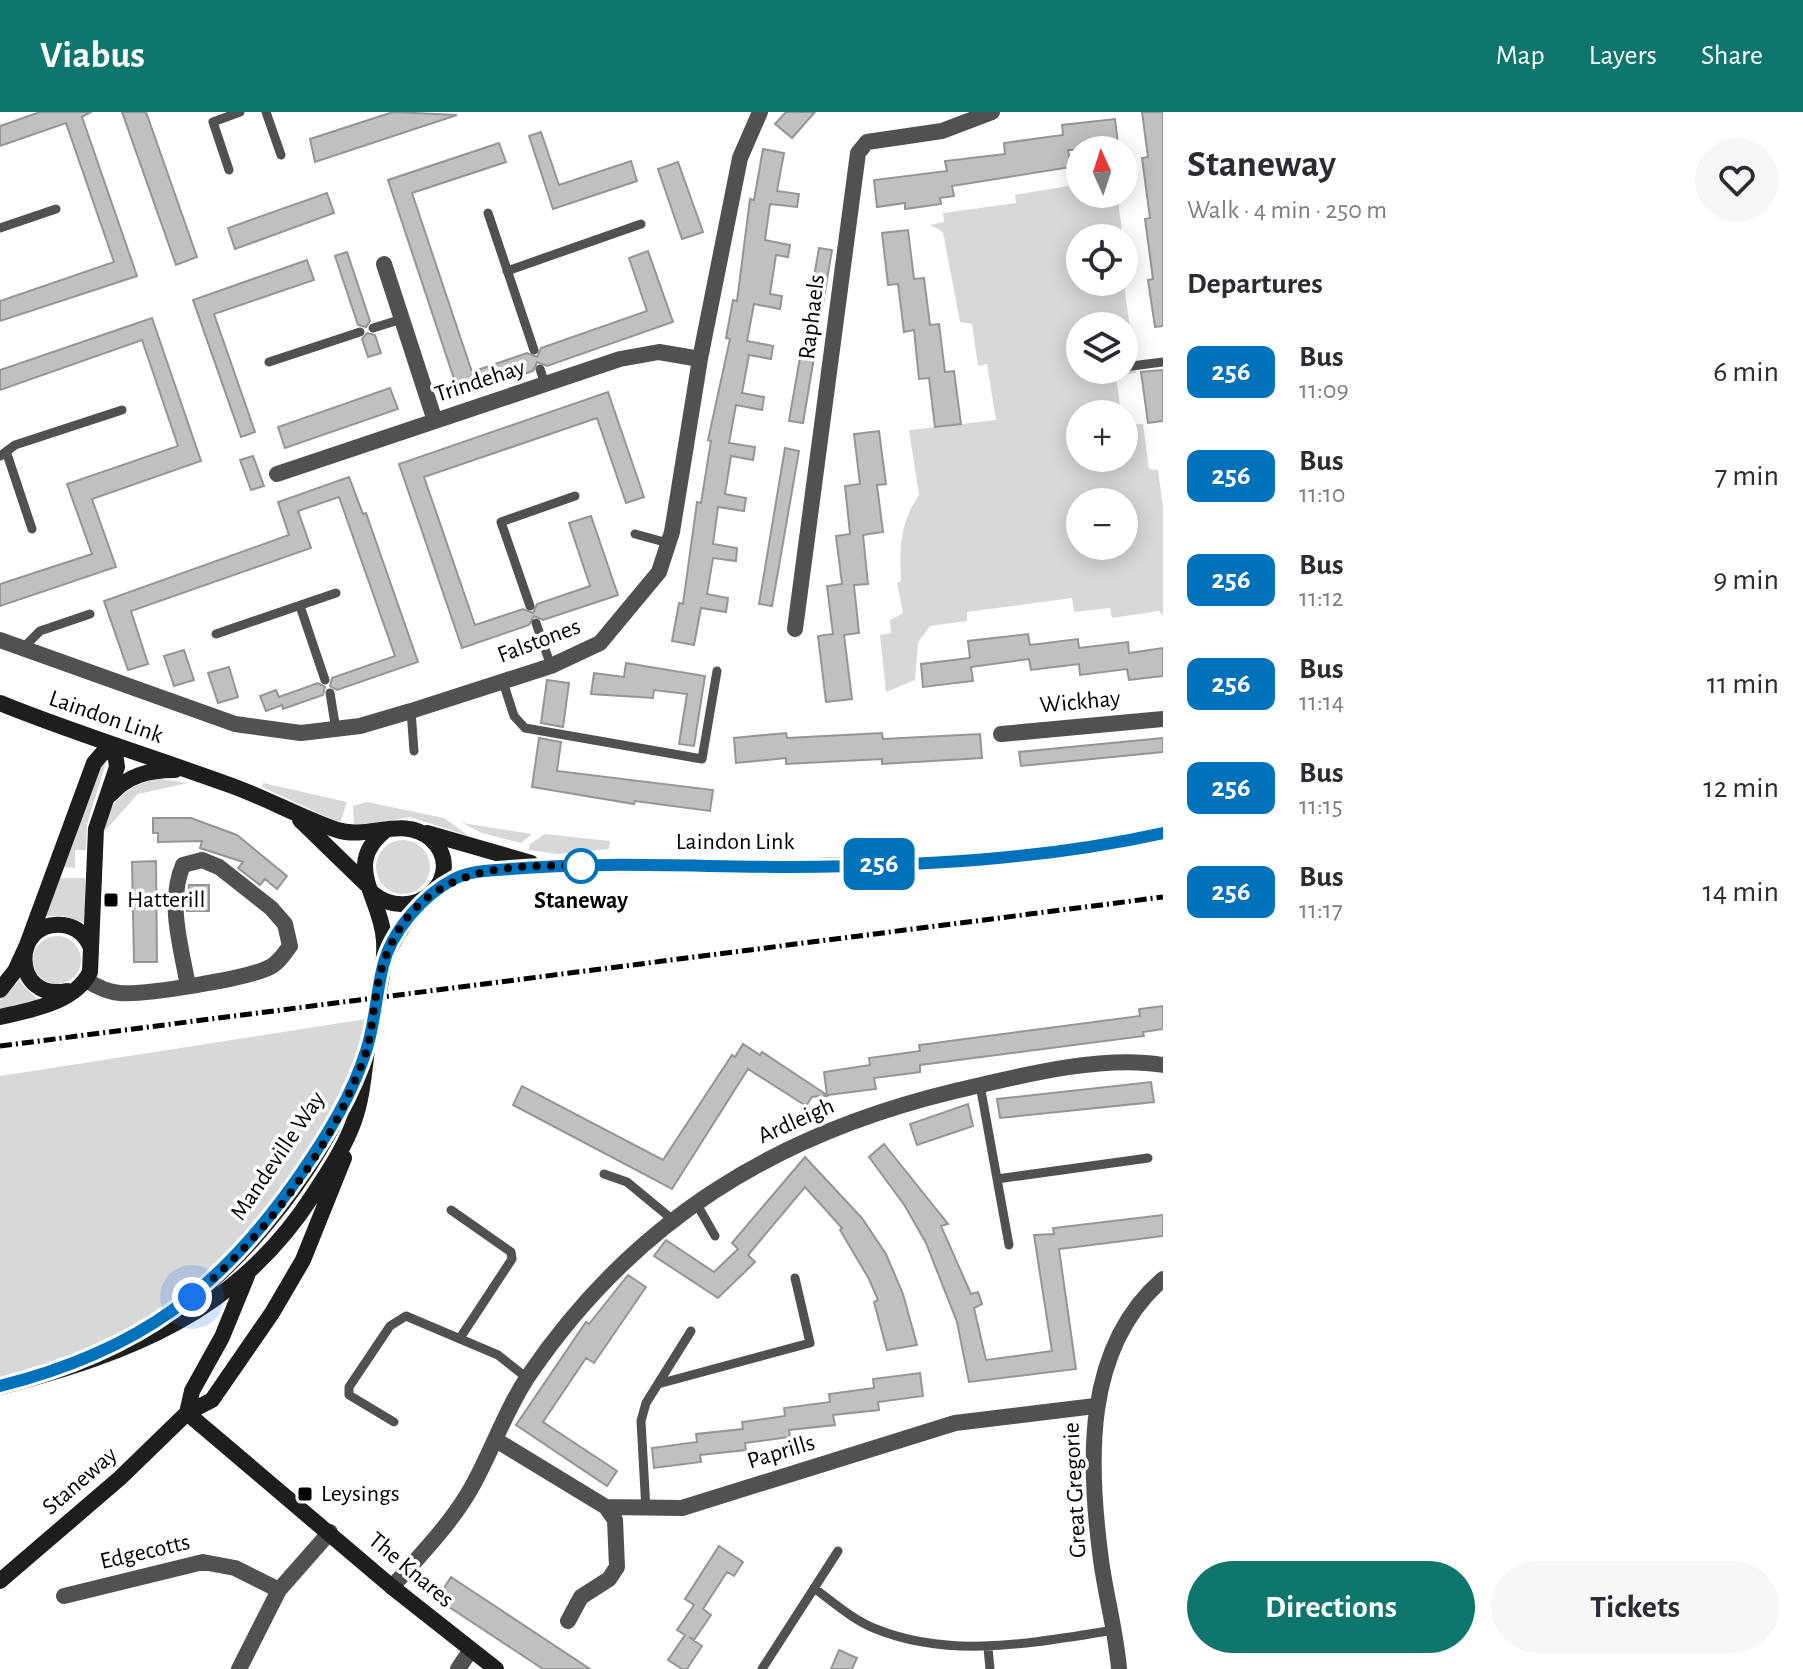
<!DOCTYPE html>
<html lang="en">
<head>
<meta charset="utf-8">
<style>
	:root { --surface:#fff; --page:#f7f7f7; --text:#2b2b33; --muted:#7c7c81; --accent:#0f766e }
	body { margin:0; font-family:"Alegreya Sans",sans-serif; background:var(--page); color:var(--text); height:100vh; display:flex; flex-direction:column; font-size:30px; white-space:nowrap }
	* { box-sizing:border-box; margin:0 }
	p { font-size:26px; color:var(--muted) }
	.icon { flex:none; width:44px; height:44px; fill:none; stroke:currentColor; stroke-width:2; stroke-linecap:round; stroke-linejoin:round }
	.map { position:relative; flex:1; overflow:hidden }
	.details { display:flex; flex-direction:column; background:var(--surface); width:640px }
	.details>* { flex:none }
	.badge { padding:0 16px; border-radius:12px; font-size:28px; line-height:52px }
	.needle { width:52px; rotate:357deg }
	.controls { position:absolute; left:1066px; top:24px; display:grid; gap:16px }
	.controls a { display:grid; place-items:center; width:72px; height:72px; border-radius:50%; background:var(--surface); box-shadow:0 4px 20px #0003; font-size:40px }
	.you { position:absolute; width:40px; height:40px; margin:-20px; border:6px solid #fff; border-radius:50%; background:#1a73e8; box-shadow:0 0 0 12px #1a73e833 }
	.map>.badge { position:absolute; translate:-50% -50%; box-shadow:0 0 0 4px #fff }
	h2 { padding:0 24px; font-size:30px; line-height:72px }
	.round { display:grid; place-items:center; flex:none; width:84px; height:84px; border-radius:42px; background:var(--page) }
	.overview { display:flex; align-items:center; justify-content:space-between; height:136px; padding:0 24px }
	h1 { font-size:38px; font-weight:700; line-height:60px }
	.button { display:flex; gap:16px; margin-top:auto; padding:16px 24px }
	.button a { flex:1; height:92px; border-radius:48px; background:var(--accent); color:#fff; font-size:32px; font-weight:700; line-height:92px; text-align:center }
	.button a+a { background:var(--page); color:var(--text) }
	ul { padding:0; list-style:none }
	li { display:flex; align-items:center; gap:24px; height:104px; padding:0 24px }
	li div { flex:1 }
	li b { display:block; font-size:30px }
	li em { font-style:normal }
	li .badge { min-width:88px; font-weight:700; text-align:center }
	header { display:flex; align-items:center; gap:48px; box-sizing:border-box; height:112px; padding:0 40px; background:var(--accent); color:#fff }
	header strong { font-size:38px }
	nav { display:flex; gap:44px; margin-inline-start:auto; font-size:28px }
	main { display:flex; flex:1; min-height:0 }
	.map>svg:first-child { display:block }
	.green { fill:#d8d8d8; fill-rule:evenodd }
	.building { fill:#c0c0c0; stroke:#959595; stroke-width:2 }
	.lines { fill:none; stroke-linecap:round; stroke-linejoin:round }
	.lane { stroke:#515151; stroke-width:9 }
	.street { stroke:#515151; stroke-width:16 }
	.secondary { stroke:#1e1e1e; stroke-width:16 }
	.rail { stroke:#000; stroke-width:5; stroke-dasharray:12 4 2 4; stroke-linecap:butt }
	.line-casing { stroke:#fff; stroke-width:18 }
	.line { stroke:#0072bc; stroke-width:12 }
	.walk { stroke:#000; stroke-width:8; stroke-dasharray:0 14.4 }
	.stop-dot { fill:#fff; stroke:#0072bc; stroke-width:4 }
	.poi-dot { fill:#000; stroke:#fff; stroke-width:3 }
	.labels { text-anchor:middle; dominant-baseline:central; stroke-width:7; stroke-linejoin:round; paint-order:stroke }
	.street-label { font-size:24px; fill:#000; stroke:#fff }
	.poi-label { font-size:24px; fill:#000; stroke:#fff; text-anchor:start }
	.stop-label { font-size:24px; font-weight:bold; fill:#000; stroke:#fff }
</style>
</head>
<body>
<header>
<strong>Viabus</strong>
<nav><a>Map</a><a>Layers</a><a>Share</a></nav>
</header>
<main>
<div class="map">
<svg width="1163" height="1557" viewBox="0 0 1163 1557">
	<rect width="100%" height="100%" fill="#fff"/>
	<path class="green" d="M1080,72V82H1117L1123,126H1080V170H1124V130L1129,170L1124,172L1136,261L1116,264L1121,302H1080V346H1124V313L1143,312L1149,357L1158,358L1163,395V504L1159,499L1112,506L1110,496L1074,500L1072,486L967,500V509L930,514L918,531L915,568L886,580L880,523L891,521L890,508L903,501L897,471L901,469C899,437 900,410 919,383L909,318L996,308L987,252L978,254L972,212L960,210L943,120L930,113L944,110L943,101L1016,91L1015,83ZM1080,214H1124V258H1080ZM1080,390H1124V434H1080Z
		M106,651L87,712L86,738H75V756L64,755L100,654Z
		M161,667L188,671L138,682L103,721C107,690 131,670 161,667Z
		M263,671L347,690L340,711L262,675Z
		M367,690L444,706L469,724L410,705L354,715L353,694Z
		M462,711L532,722L521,731L482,721Z
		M545,722L610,729L609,737L558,742L528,738L530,732Z
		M376 755a27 27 0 1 1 54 0a27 27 0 1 1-54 0Z
		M60,766H85V811L64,804H46Z
		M33 848a24 24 0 1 1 48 0a24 24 0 1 1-48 0Z
		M19,869L38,888L0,897V888Z
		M373,906L367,936L276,1098L205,1174L92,1247L0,1275V964Z"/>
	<path class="building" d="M40,0H91L82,5L137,164L0,209V189L114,150L66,11L0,34V14Z
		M122,0H146L197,145L176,153Z
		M393,0L457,3L315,50L310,27Z
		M786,0H815L792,26L775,12Z
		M1142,0H1163V214L1155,215L1148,168L1153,167L1145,107L1150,106L1142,46L1148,45Z
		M1115,7L1118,33L1104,35L1105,38H1068L1071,55L952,74L954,84L940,86L941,92L905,97V91L877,95L874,68L947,59L945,49L1005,42L1004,31L1063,23L1062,13Z
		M541,20L559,73L631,49L637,69L553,97L529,24Z
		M499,31L506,50L412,81L472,260L527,241L537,245L541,236L647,199L629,146L648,139L673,210L547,254L537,250L533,259L460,285L388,68Z
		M763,37L784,41L777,79L799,82L797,95L770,92L765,128L790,133L788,145L776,143L770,182L782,184L780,197L754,192L747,229L773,234L771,247L749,243L742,281L764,285L762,298L736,293L729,331L755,335L753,348L731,344L725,382L746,386L744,399L718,395L713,432L737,436L736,449L713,446L707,482L728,486L726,500L701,496L694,533L672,529L679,491L683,492L697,390L701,391L711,329L708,328L730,227L726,226L733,188L737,189L750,87L754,88Z
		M678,50L703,120L682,127L658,57Z
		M327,81L334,101L235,137L228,116Z
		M908,118L914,167L924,166L930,213L939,212L945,260L954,259L961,312L935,315L929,266L919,267L914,218L904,220L898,172L888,173L882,121Z
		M819,136L832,138L803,311L789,309Z
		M347,140L370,209L366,215L358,213L335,144Z
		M307,148L314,168L214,202L255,320L241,325L193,188Z
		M152,206L201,349L92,387L116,455L0,494V472L92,442L67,372L178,334L142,228L0,278V258Z
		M367,221L375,223L381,241L368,245L362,227Z
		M1163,258V309L1148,311L1141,260Z
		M390,276L398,297L285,336L278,315Z
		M608,280L644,385L626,391L597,306L424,365L475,513L523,497L533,501L537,492L590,474L569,411L591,404L618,483L543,508L534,504L529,513L462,536L399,352Z
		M879,319L886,372L877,373L883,420L863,423L868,472L854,473L859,521L844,523L852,587L826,590L818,524L833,522L827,474L842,472L836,424L850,422L845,374L860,372L854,322Z
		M785,336L799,339L772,494L759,492Z
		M253,344L264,374L251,378L240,348Z
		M349,365L363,402L366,401L418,550L337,578L330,574L332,566L395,544L339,385L298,399L311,436L131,499L148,552L128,558L104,489L289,423L278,390Z
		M1028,522L1030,533L1078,527L1079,536L1128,530L1129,541L1163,536V564L1129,568L1127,557L1080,563L1079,552L1031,558L1029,547L971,555L973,569L923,575L921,552L970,546L968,529Z
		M184,538L194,568L174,574L164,544Z
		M626,551L705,564L694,634L679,632L687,582L654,578L653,586L591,582L594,561L624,565Z
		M229,555L238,585L218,591L208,561Z
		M547,568L569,571L563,615L541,611Z
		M318,571L325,575L323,583L283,597L282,593L266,599L260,584L276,578L279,585Z
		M786,621L787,626L882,621L883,627L980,622L982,646L882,652V647L786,652V646L736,651L734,626Z
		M539,626L561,630L557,659L713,678L710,699L635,689L634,692L532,675Z
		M1163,626V640L1021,654L1019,640Z
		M153,706H191L237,723L287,764L277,777L265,767L260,773L238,756L243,750L200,736L202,729L158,730V721H153Z
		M156,749L157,850H134L132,750Z
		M189,773H209V799H187Z
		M1163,894V917L1143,920L1144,924L920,953V960L874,966L876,977L812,985L806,994L748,957L672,1077L513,993L522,974L663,1048L732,943L735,945L743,932L760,943L762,940L827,983L824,960L870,953L869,946L920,939L919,933L1140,904L1139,897Z
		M1151,970L1154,990L1000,1006L997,987Z
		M968,992L973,1014L917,1033L910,1012Z
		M884,1032L948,1112L941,1114L971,1182L978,1180L982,1192L974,1196L986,1248L1052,1239L1034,1123L1054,1122L1053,1116L1163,1103V1124L1059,1137L1076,1257L969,1270L957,1210L926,1131L905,1094L869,1045Z
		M805,1045L862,1106L886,1142L903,1182L917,1233L887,1238L874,1190L878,1188L869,1167L840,1118L842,1116L805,1075L748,1143L755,1150L718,1186L654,1144L666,1128L714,1160L738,1137L732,1131Z
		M628,1163L646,1175L594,1251L586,1246L543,1310L617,1359L607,1374L516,1313L586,1210L589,1212Z
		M920,1261L923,1284L878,1290L879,1298L833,1303L835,1313L789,1318L790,1325L745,1331L746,1338L700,1343L701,1350L654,1356L652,1336L697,1330L696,1322L743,1317L742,1310L785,1304L784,1296L830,1290L829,1282L874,1276L873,1267Z
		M719,1434L743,1450L734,1464L727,1460L703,1497L711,1503L694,1528L689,1525L702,1534L687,1557H682L668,1548L685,1523L677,1518L694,1493L685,1487Z
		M451,1465L590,1557H543L437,1487Z
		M839,1538L857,1546L852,1557H831Z"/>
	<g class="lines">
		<path class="lane" d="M266,0L281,43
			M229,58L213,10L240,0
			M488,101L534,238
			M0,116L56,97
			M507,159L641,112
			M373,216L402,207
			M269,250L360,220
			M1124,255L1163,250
			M540,257L545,272
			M7,342L32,417
			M0,344L15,333L122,298
			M635,422L668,431
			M300,494L325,568
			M530,494L501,410L575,384
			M536,511L551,554
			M216,522L336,481
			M22,537L40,519L90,502
			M503,570L514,604L525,616L702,647L717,559
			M330,581L336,618
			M411,599L414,639
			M980,973L1009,1133
			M604,1062L627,1070L673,1108
			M997,1067L1148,1046
			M695,1089L715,1124
			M451,1098L511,1140L512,1147L460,1226
			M658,1272L810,1231L795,1166
			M394,1310L349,1283V1275L390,1214L406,1204L498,1243L527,1266
			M646,1398L641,1309L646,1291L691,1219
			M814,1476C833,1490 853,1508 876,1517C953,1548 1036,1530 1115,1518
			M988,1536L990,1557
			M762,1557L838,1439"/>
		<path class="street" d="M384,152L435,309
			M277,362L620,247L659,240L700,247
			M795,517L858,41L867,30L942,19L992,0
			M0,528L235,612L301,621L360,614L411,599L551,554L600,531L659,460L672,420L700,247L740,46L760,0
			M1001,622L1163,607
			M86,868C97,875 107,880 120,881C146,883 245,867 268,856C278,852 284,842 290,834L285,812L271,796L219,755L202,748L183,753C167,791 181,834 188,874
			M496,1328L606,1395L682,1396L955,1311L1095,1294
			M392,1475C420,1443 454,1409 474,1371C493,1336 506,1297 529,1263C634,1109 775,1022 955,979C1015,965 1102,942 1163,953
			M64,1484L203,1450L235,1456L279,1478
			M568,1509L581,1485L609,1467L617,1455L615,1408L606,1395
			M239,1557L279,1478L330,1420
			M458,1557L470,1539
			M1119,1557C1116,1520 1106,1485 1101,1448C1088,1351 1083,1236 1163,1167"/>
		<path class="secondary" d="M0,591C74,621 149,644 224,671C263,684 299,705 337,718C369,728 404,703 431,727C469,762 415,817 371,780
			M110,683C128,663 149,658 175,658
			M300,708L366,772
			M427,721L531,751
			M383,851C398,817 425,776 462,763C477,758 495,759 510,757C579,751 648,754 717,754C866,755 1016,753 1163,721
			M0,878L15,859L27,833L94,651L107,636L114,634
			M67,879C10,890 12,807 63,813C77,815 86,823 91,836
			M0,905C30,898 75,891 90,860L96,717L117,655L114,634
			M139,1222C235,1166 316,1064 357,962
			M0,1275C130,1241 237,1201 313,1083C328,1060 345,1035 354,1009C363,984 364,957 368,931C374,898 386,862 384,829C382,785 341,753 386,718
			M187,1301L392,1475L496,1557
			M187,1301L192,1279L222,1225L247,1164
			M0,1469L120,1366L187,1301L212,1288L272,1201L303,1148L344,1046"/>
		<path class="rail" d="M0,934L1163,785"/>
	</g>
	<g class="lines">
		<defs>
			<path id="line" d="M0,1274C139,1239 221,1178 302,1060C328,1022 352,983 366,939C375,912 376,882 383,854C391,820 423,783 454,767C471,758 492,759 510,757C603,749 698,755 791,755C916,754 1041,748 1163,721"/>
		</defs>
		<use href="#line" class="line-casing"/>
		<use href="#line" class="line"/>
		<path class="walk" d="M192,1185C253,1135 316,1057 348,984C355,968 364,950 368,933C374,906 375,875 384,849C417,757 496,752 581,754"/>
	</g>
	<circle class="stop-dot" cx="581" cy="754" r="16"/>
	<g class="poi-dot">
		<rect x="103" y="780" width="16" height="16" rx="4"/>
		<rect x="297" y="1374" width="16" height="16" rx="4"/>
	</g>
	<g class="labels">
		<g class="street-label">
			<text transform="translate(812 205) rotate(-83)">Raphaels</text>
			<text transform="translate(480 269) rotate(-18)">Trindehay</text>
			<text transform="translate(539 529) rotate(-21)">Falstones</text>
			<text transform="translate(1080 590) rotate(-5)">Wickhay</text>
			<text transform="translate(106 605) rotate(19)">Laindon Link</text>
			<text x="735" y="730">Laindon Link</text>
			<text transform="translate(796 1009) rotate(-24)">Ardleigh</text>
			<text transform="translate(278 1044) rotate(-56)">Mandeville Way</text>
			<text transform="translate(781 1340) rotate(-17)">Paprills</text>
			<text transform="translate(80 1369) rotate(-41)">Staneway</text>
			<text transform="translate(1075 1378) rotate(-93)">Great Gregorie</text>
			<text transform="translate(145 1440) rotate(-13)">Edgecotts</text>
			<text transform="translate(411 1458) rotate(40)">The Knares</text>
		</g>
		<g class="poi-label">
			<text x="127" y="788">Hatterill</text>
			<text x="321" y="1382">Leysings</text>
		</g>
		<g class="stop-label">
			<text x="581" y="789">Staneway</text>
		</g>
	</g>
</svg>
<div class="controls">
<a><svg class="needle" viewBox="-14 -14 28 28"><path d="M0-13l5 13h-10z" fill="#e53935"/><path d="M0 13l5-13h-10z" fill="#7c7c81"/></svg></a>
<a><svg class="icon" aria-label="locate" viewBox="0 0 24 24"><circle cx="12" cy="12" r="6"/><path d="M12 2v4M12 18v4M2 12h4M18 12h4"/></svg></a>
<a><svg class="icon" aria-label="layers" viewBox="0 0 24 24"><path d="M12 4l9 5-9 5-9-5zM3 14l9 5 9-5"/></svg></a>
<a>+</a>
<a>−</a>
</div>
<div class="you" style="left:192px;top:1185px"></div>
<b class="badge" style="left:879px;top:752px;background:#0072bc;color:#fff">256</b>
</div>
<section class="details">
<div class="overview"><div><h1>Staneway</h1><p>Walk · 4 min · 250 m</p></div><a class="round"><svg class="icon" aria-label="heart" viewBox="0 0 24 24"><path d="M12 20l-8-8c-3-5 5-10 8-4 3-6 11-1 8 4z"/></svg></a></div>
<h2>Departures</h2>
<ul>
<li><span class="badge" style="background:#0072bc;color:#fff">256</span><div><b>Bus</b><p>11:09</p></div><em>6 min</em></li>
<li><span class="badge" style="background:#0072bc;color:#fff">256</span><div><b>Bus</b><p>11:10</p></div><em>7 min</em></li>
<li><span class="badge" style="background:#0072bc;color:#fff">256</span><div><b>Bus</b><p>11:12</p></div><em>9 min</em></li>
<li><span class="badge" style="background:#0072bc;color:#fff">256</span><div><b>Bus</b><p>11:14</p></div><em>11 min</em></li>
<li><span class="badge" style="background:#0072bc;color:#fff">256</span><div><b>Bus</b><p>11:15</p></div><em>12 min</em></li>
<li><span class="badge" style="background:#0072bc;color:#fff">256</span><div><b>Bus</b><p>11:17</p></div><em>14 min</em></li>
</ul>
<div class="button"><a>Directions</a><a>Tickets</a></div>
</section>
</main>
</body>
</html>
